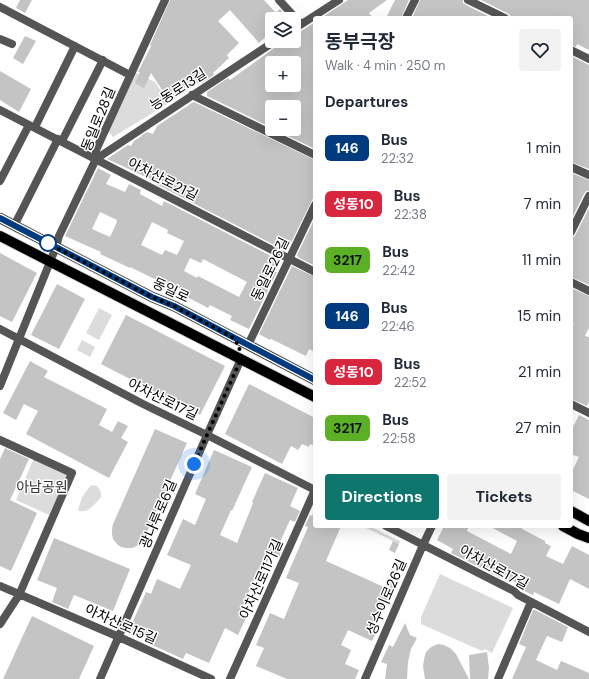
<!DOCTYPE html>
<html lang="en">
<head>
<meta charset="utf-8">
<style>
	:root { --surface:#fff; --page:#f2f2f3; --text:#1f2937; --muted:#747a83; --accent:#0f766e }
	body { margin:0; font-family:"DM Sans","Noto Sans KR",sans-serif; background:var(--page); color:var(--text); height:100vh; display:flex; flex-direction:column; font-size:15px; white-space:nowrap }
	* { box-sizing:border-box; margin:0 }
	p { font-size:13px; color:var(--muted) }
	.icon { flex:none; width:22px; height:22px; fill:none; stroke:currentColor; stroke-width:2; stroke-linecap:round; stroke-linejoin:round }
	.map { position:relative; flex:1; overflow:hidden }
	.drawer { position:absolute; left:313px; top:16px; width:260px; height:512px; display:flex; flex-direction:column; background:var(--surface); border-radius:4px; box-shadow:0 4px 16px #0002 }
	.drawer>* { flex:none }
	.badge { padding:0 8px; border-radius:6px; font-size:14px; line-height:26px }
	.controls { position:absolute; left:265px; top:12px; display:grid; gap:8px }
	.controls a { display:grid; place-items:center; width:36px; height:36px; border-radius:4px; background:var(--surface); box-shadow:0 4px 16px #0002; font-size:20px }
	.you { position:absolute; width:20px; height:20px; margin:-10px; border:3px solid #fff; border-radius:50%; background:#1a73e8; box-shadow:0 0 0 6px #1a73e833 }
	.map>.badge { position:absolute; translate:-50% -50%; box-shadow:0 0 0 2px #fff }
	h2 { padding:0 12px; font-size:15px; line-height:36px }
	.round { display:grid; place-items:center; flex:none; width:42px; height:42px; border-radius:4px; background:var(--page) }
	.overview { display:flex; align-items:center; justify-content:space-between; height:68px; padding:0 12px }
	h1 { font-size:19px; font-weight:700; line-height:30px }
	.button { display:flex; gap:8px; margin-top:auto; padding:8px 12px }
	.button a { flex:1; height:46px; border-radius:4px; background:var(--accent); color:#fff; font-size:16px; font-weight:700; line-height:46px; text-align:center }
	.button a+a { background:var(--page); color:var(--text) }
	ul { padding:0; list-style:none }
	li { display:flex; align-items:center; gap:12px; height:56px; padding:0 12px }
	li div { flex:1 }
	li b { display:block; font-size:15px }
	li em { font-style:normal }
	li .badge { min-width:44px; font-weight:700; text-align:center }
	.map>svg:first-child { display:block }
	.green { fill:#dcdcdc }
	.building { fill:#c4c4c4; fill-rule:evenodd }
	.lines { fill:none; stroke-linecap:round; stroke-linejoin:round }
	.primary-casing { stroke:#dbdbdb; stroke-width:12 }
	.minor { stroke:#555; stroke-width:8 }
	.primary { stroke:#000; stroke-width:10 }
	.line-casing { stroke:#fff; stroke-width:9 }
	.line { stroke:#003b80; stroke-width:6 }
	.walk { stroke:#000; stroke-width:4; stroke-dasharray:0 7.2 }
	.stop-dot { fill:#fff; stroke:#003b80; stroke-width:2 }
	.labels { text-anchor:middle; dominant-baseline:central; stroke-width:3; stroke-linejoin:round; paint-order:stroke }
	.street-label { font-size:14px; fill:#000; stroke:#fff }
	.park-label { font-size:14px; fill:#333; stroke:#fff }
</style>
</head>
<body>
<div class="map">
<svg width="589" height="679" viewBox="0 0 589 679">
	<rect width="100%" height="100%" fill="#fff"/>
	<path class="green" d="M136,73L155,82L169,103L113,137L108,131Z
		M99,308L112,315L99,340L86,333Z
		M82,340L95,347L90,357L77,350Z
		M34,458L68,473L49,515L16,500Z
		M91,485L97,486L101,492V497C95,504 89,513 79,511L78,510L82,497Z
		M362,526H369L400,541L399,544Z
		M440,574L513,608L492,653L485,649L482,651L421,624V617Z"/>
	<path class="building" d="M20,0H32L25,13L16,8Z
		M170,0H264L276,13L280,9L289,19H272V31L259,43L230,10L218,21L239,43L227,55L229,58L213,73L214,75L202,83L201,81L170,102L151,73L144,88L135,83L140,72H138L151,46L150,45Z
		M348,0H387L369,13L373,18H321Z
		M395,0H409L401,18H386Z
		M420,0H463V3L466,5L492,18H412Z
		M481,0H589V50L577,44L576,47L571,45V18H510V15L507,13Z
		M315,22V149L274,129H294V107H272V128L207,96V92L228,78L230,80L284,41H294V36ZM272,63H294V85H272Z
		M25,36L36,41L23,64L13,58Z
		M571,56L589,65V169L571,162Z
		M0,71L31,89L19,112L0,100Z
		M194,102L315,160V194L289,247L282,249L156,184L157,182L107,159L128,145L131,146L134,141L140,137H141L142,135L147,132L153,134L157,126L192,103Z
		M98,168L111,175L106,184L125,192L129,184L141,190L140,194L162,206L164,201L281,261L275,272H277L249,329L230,320L232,316L210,305L208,308L187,297L189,293L162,280L161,282L130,267V268L100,254L101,252L65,236ZM100,212L117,220L116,221L117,222L110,237L92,229ZM152,222L168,230L167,233L184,241L177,255L165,250L162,255L141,245ZM190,258L201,263L203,259L247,282L239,297L198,276L197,278L184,271Z
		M571,173L589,180V191H586L584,194L571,220Z
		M589,208V285L571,277V237H574L576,234Z
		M315,218V266L298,257L297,255Z
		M0,253L37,273L12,322L0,316Z
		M292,266L315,277V352L309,349L306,356L271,339L270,340L259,334Z
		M57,284L85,299L59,349L31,335Z
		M571,288L589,296V328L585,336L589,337V402L587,406L571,399V329L574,324L571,322Z
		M126,315L225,366L200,415L101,364Z
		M30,361L48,371L44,377L107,409L99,425L112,432L118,421L128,426L121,438L128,442L109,478L26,434L38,411L24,404L16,420L3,413Z
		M249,384L315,418V446L310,444L309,447L302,444L298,450L291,446L282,464L225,434Z
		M579,415L589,420V499L571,490V473L579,457L571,454V431Z
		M155,429L187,443L144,539L141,543L137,546L132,548H126L121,547L117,544L113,539L112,534V529L113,524Z
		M5,448L29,459L10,500L37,513L11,571L0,566V459Z
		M214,450L252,467L232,511L231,510L220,535L237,543L253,503L252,502L265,473L298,488L290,506L300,511L295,522L290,520L279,544L283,546L279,557L271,554L258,582L254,580L239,615L246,618L238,635L225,628L209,663L186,653L183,659L150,644L152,641L129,630L146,592L151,594L157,579L180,589L191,565L167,555L183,519L195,525L206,499L195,494Z
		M315,510V526H341L326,561L384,587L388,580L395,584L376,624L379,626L372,641L348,630L341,645L351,650L345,664L359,670L355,679H287L256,666L264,648L256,645L270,613L284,619L299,583L286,578L308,527L305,526L310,515L312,516Z
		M444,526H469L467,531L511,554L517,541L489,526H524L522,529L545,541V543L551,546L546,556L563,564L572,546L589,555V589L570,579L559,604L534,592L533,595L520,589L521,585L504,577L503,579L451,553L453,549L437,540Z
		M54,538L130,569L113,611L74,595L68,609L52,602L57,588L37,580Z
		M393,541L399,544L395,553L389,550Z
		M533,610H535L568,627L562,642L547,636L536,660L557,670L561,661L589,673V679H512L526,647L519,644Z
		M32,616L94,646L79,679H3Z
		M405,623L410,635L417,638L411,649L408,662L407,679H385L387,664L381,662L389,645L393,647Z
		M438,644L444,645L450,648L456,654L469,679H425L423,666L424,659L426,652L431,647Z
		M487,652L489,668L488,679H470L469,655Z"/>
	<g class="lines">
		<defs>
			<path id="primary" d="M0,218L152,297L174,306L315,380
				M0,236L315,397
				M571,511L589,521
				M563,526L578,534L589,538"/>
		</defs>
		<use href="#primary" class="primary-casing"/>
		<path class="minor" d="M279,0L301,24
			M468,0L505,18
			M0,7L130,75
			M406,18L415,0
			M294,29L339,0
			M0,39L12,44
			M571,50L589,59
			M192,95L315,155
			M0,110L315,272
			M35,127L75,46
			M62,141L103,60
			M96,159L275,41
			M571,167L589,175
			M0,181L29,125
			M14,226L58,139
			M571,232L589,196
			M571,282L589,291
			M0,329L143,404L207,435L315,490
			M248,345L315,205
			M0,386L56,247L59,236L96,159V150L165,0
			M571,404L589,413
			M0,440L72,473L19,595L0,624
			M386,526L514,591L518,595L589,632
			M0,586L119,637L211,679
			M100,679L207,435L241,359
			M230,679L315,490
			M365,679L423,545L432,526
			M498,679L531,602"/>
		<use href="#primary" class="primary"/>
	</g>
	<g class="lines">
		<defs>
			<path id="line" d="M0,218L152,297L174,306L315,380"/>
		</defs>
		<use href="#line" class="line-casing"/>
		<use href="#line" class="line"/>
		<path class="walk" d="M48,243H47L152,297L174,306L234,338C238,345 241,350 241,359L194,464"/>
	</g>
	<circle class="stop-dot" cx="48" cy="243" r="8"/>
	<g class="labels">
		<g class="street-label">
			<text transform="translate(178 89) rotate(-33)">능동로13길</text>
			<text transform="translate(98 119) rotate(-68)">동일로28길</text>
			<text transform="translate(163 179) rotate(27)">아차산로21길</text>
			<text transform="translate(270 269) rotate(-64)">동일로26길</text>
			<text transform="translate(171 290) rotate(25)">동일로</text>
			<text transform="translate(163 399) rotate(26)">아차산로17길</text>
			<text transform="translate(158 514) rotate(-67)">광나루로6길</text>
			<text transform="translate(494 567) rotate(29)">아차산로17길</text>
			<text transform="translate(261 579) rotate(-66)">아차산로11가길</text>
			<text transform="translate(386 597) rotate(-67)">성수이로26길</text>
			<text transform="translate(121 624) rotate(24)">아차산로15길</text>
		</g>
		<g class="park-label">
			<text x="42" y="487">아남공원</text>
		</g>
	</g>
</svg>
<div class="controls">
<a><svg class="icon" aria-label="layers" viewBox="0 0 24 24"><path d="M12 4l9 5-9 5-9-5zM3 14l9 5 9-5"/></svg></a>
<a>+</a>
<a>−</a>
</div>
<div class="you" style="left:194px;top:464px"></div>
<section class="drawer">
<div class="overview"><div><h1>동부극장</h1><p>Walk · 4 min · 250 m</p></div><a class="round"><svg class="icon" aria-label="heart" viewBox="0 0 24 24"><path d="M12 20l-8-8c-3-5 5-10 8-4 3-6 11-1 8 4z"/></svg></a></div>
<h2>Departures</h2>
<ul>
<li><span class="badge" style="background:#003b80;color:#fff">146</span><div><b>Bus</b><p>22:32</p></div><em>1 min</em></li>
<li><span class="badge" style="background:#d7263d;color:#fff">성동10</span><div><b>Bus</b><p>22:38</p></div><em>7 min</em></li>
<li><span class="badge" style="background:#5bb025;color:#111">3217</span><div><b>Bus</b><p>22:42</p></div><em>11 min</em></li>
<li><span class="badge" style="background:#003b80;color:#fff">146</span><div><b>Bus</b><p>22:46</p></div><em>15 min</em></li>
<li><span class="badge" style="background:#d7263d;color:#fff">성동10</span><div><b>Bus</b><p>22:52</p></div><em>21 min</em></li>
<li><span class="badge" style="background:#5bb025;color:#111">3217</span><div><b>Bus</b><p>22:58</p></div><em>27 min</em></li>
</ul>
<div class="button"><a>Directions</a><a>Tickets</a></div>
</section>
</div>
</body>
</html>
